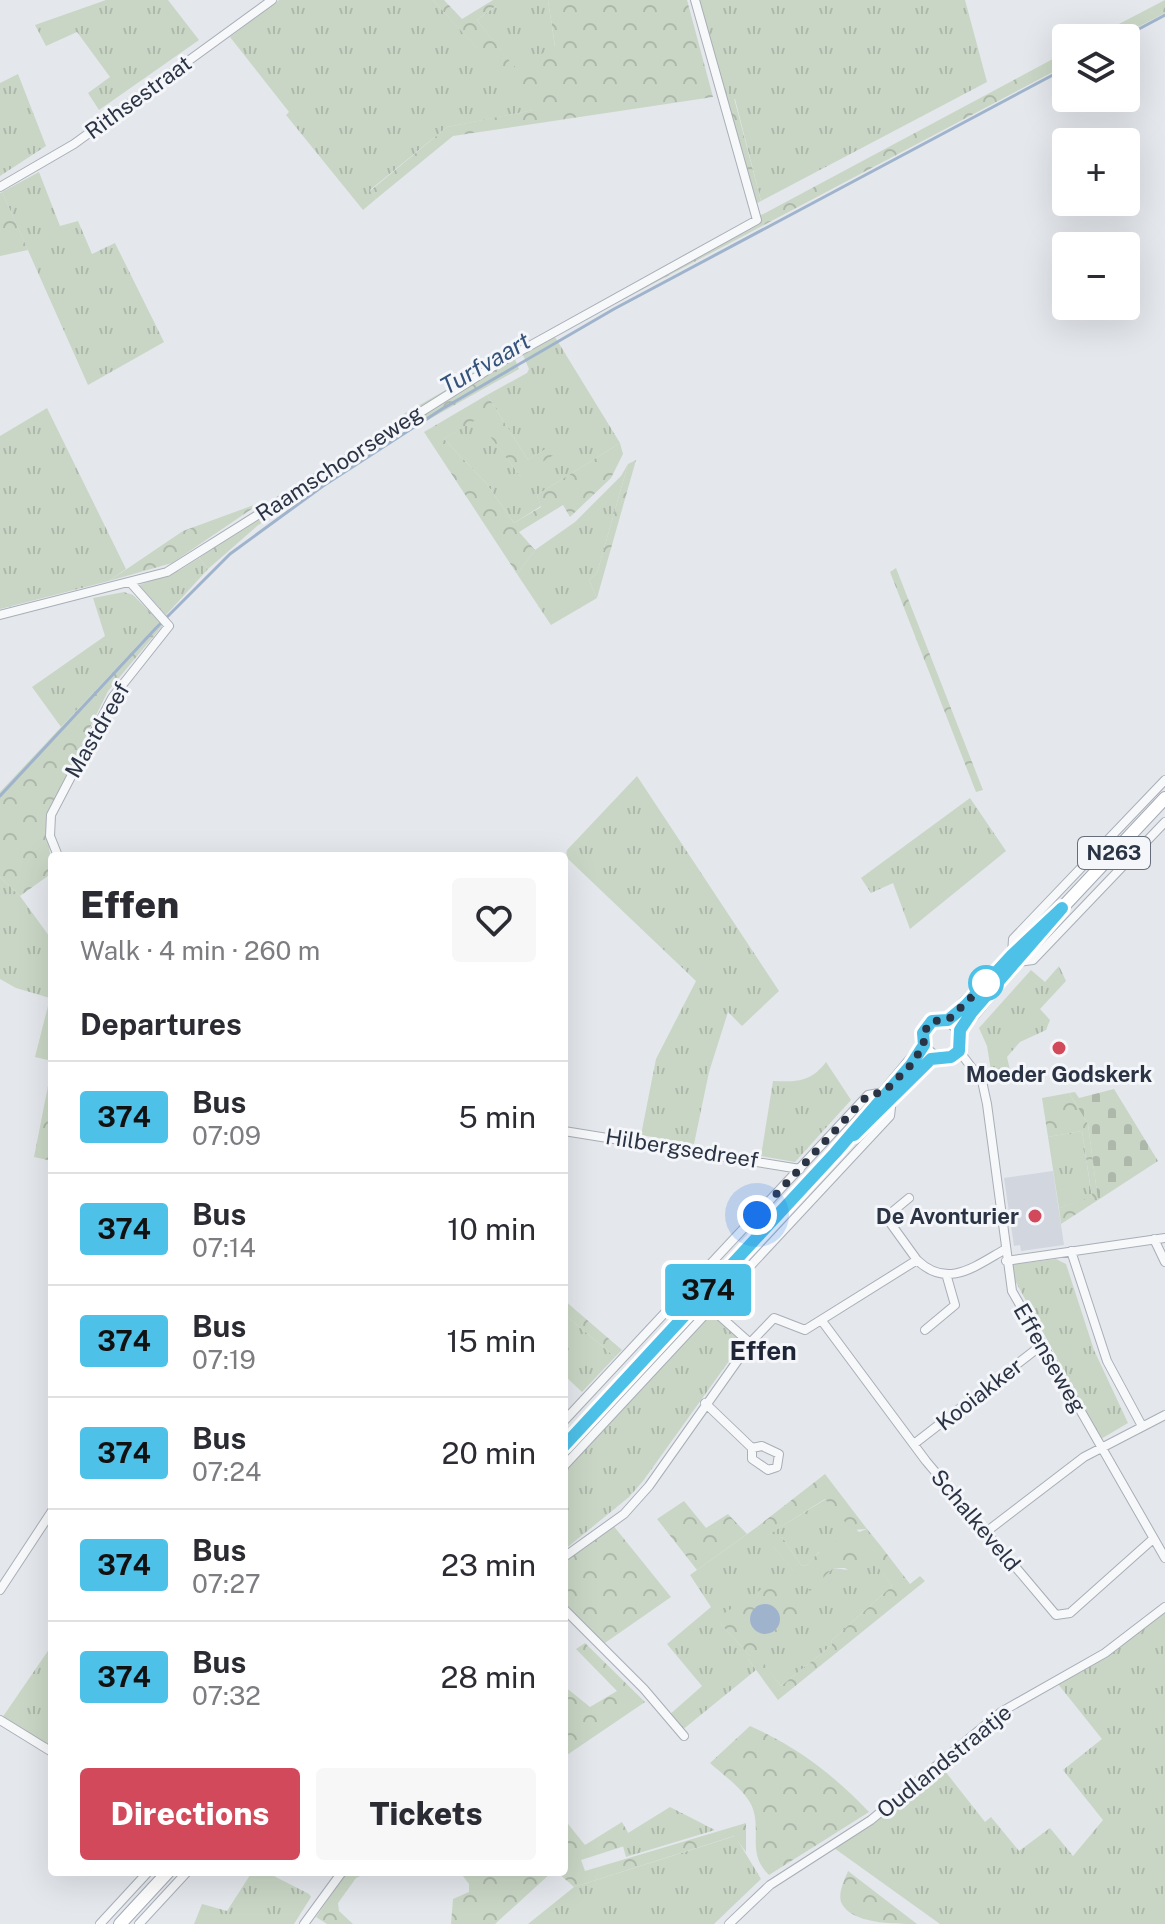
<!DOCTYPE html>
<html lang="en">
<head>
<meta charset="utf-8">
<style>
	:root { --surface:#fff; --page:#f7f7f7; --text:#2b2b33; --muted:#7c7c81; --line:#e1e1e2; --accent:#d1495b }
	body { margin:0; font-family:"Public Sans",sans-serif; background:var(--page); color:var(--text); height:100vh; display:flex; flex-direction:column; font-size:30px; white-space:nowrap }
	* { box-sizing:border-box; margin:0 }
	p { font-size:26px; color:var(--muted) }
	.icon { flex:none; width:44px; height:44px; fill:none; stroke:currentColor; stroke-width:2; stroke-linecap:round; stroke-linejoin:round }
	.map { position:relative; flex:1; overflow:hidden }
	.drawer { position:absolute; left:48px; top:852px; width:520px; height:1024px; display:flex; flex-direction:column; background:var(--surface); border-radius:8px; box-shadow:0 8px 32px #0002 }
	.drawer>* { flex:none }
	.badge { padding:0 16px; border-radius:6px; font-size:28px; line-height:52px }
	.buttons { position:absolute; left:1052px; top:24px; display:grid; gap:16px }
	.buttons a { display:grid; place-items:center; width:88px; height:88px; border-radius:8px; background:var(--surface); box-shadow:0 8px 32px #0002; font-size:40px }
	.you { position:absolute; width:40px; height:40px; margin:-20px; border:6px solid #fff; border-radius:50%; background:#1a73e8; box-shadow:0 0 0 12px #1a73e833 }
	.map>.badge { position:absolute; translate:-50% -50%; box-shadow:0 0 0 4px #fff }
	h2 { padding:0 32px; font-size:30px; line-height:72px }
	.round { display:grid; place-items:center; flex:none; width:84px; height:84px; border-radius:8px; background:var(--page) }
	.overview { display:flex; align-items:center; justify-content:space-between; height:136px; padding:0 32px }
	h1 { font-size:38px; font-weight:800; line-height:60px }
	.button { display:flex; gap:16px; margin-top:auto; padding:16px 32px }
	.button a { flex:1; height:92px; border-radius:8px; background:var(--accent); color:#fff; font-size:32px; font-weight:800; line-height:92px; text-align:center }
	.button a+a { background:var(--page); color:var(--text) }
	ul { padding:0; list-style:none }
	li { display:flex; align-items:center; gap:24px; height:112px; padding:0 32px; border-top:2px solid var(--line) }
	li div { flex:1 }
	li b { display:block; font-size:30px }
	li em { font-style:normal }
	li .badge { min-width:88px; font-weight:700; text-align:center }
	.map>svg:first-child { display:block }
	.built { fill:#d2d6de }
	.grass { fill:url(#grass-tufts); fill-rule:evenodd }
	.forest { fill:url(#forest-crowns) }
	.cemetery { fill:url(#cemetery-stones) }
	.water { fill:#9fb4cc }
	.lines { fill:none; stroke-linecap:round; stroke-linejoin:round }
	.stream { stroke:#9fb4cc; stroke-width:3 }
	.minor-casing { stroke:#a9aeb7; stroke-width:10 }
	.primary-casing { stroke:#a3abb8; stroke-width:14 }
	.minor { stroke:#f7f8fa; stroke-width:8 }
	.primary { stroke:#fff; stroke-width:12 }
	.line-casing { stroke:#fff; stroke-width:18 }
	.line { stroke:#4ec1e8; stroke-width:12 }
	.walk { stroke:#2b3445; stroke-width:8; stroke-dasharray:0 14.4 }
	.stop-dot { fill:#fff; stroke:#4ec1e8; stroke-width:4 }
	.poi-dot { fill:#d1495b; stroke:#f4f6f9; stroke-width:3 }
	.labels { text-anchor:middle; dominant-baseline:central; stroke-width:6; stroke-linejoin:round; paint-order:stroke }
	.shield { fill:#f4f6f9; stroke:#676e7b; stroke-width:2 }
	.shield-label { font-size:20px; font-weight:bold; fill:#2b3445 }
	.street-label { font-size:22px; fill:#2b3445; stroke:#f4f6f9 }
	.poi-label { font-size:22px; font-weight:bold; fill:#2b3445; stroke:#f4f6f9 }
	.water-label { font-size:24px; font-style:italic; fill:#34527a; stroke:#f4f6f9 }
	.quarter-label { font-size:26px; font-weight:bold; fill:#1d2536; stroke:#f4f6f9 }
</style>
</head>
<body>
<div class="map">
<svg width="1165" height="1924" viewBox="0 0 1165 1924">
	<defs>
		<pattern id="grass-tufts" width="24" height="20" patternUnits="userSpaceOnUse" patternTransform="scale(2)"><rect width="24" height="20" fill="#c9d6c5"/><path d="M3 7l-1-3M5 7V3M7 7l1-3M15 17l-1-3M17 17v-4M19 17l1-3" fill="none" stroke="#adb8ab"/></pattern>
		<pattern id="forest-crowns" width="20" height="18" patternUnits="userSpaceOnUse" patternTransform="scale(2)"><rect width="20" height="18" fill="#c9d6c5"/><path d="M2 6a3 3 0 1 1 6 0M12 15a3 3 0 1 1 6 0" fill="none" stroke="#adb8ab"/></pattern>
		<pattern id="cemetery-stones" width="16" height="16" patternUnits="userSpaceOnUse" patternTransform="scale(2)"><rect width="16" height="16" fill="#c9d6c5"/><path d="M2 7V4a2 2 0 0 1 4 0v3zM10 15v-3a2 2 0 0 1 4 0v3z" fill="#adb8ab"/></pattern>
	</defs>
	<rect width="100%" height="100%" fill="#e4e7ec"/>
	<path class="built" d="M1053,1171L1064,1245L1021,1251L1020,1245L1014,1246L1004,1178Z"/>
	<path class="grass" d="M106,0H168L199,40L99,110L88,93L110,77L77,32L46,46L35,25Z
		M279,0H433L534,110L447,127L370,190L376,199L363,210L286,115L289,112L230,37Z
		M493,0H548L555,47L516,70L477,20L496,6Z
		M699,0H965L987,82L761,201L735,99L726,102Z
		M18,74L46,146L0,176V83Z
		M39,172L60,226L78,221L92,254L115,243L164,342L88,385L2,192Z
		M555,337L620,443L537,495L541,506L514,523L486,483L444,439L477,418L520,476L558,442L528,460L487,395L527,373L529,369L523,355Z
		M47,408L126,569L109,581L0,609V436Z
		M628,464L597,573L589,580L597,598L551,625L517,574L535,550L575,522L621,476Z
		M199,558L208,569L166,615L139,585L180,570Z
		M124,592L133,595L160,622L61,727L32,687L105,636L93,598Z
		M637,776L779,991L742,1026L728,1012L709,1072L694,1144L641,1135L656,1059L696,981L566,857L567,850Z
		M970,798L1006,851L910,929L893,883L871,893L861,878Z
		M0,877L20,896L52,940V1061L35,1057L50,998L16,988L0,979Z
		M1059,966L1066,981L1040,1009L1050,1020L1046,1030L1020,1042L1007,1057L1010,1070L999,1069L992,1077L987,1046L979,1028L1031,970L1045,982Z
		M826,1062L851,1100L795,1162L761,1156L773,1081C797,1082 811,1082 826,1062Z
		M1082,1131L1092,1198L1059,1208L1048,1137Z
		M1056,1259L1066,1264L1094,1350L1128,1423L1101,1439L1011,1273L1010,1265Z
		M564,1314L615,1357L582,1392L564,1375Z
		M712,1314L744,1340L643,1481L629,1497L564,1550V1472Z
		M826,1499L859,1532L867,1529L880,1545H875L870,1555L892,1586L831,1641L832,1645L781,1686L755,1653L719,1622L751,1657L748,1659L756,1670L681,1731L668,1716L702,1686L667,1644L711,1607L690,1575L757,1527L766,1536ZM782,1537L801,1565L806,1566L819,1552L848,1570L833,1568L810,1590L773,1546Z
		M1165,1611V1924H940L834,1848L941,1766L985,1822L991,1817L1019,1851L1050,1828L1073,1856L1103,1820L1063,1770L1102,1739L1058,1684L1112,1653Z
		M52,1645V1751L2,1718Z
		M670,1807L715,1830L626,1857L623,1846L633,1843L628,1833Z
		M735,1836L761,1879L714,1924H528L574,1887Z
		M252,1872H266L309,1894L311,1897L294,1924H194L202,1904L227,1911Z"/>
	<path class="forest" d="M433,0H444L462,19L493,0L497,5L477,20L516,69L555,46L548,0H687L713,97L453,136L376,199L370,191L447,127L533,110Z
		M1165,0V13L1117,38H1092Z
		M1066,52V65L615,304L610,296Z
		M734,98L761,201L754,205L726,102Z
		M2,192L28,250L0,256V193Z
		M512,352L519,369L419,425L414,418L405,423L257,526L208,569L199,558L402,415Z
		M487,395L528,460L558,441L563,449L520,476L477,419L444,439L486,483L514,523L541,507L537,495L620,443L623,454L611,478L570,517L563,505L519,532L535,550L517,574L424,432Z
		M636,460L597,598L589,580L597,573L628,464Z
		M262,502L172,563L109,581L183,531Z
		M896,568L983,790L976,792L890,572Z
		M160,622L163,625L108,691L49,811C43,834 52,851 52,873L20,896L0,877V792Z
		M51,1071H52V1161L34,1157Z
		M1069,1093L1088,1124L1098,1200L1061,1224L1059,1208L1092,1197L1082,1131L1048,1137L1042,1098Z
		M564,1300L622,1350L615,1357L564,1314Z
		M825,1474L867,1529L852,1530L825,1499L765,1537L757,1527Z
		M684,1501L706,1528L728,1514L747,1534L697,1570L657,1519Z
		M612,1524L671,1597L602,1645L564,1608V1560Z
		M782,1537L801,1565L806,1566C824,1546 840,1530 863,1551L855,1568H833L810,1591L772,1545Z
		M875,1545H880L910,1584L920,1576L925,1581L778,1700L748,1659L750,1656L719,1622L720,1616L781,1577L811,1617L756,1653L781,1686L832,1645L831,1641L892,1586L869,1555V1550Z
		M585,1643L645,1702L564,1757V1686L590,1707L617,1691L576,1649Z
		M750,1726C797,1747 834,1775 869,1812L769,1875C747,1854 761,1833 753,1809C747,1791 723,1775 710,1763Z
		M564,1819L585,1845L622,1822L634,1843L581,1860L585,1871L746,1823V1852L734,1836L574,1887L557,1872H564Z
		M848,1871L917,1924C894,1924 850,1924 841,1902C838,1892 845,1879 848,1871Z
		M347,1872H369L356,1878L338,1903L339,1911L353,1924H327L316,1917Z
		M460,1872H552L495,1924H451L453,1899L469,1892V1884Z"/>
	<path class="cemetery" d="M1114,1089L1158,1161L1098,1200L1088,1124L1069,1093L1075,1092L1079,1098Z"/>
	<path class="water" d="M750 1619a15 15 0 1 1 30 0a15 15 0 1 1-30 0Z"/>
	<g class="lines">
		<path class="stream" d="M1122,38L1165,15
			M0,796L156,628L230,554L323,486L442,409L614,309L1066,68"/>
		<defs>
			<path id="minor" d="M0,187L74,144L272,0
				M0,615L167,572L497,364L757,220L695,0
				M1165,780L1013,939L1012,955L1018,962L1033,960L1165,822
				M58,856L50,836L51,815L112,698L169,626L130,582
				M959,1051L982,1081L987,1104L1012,1291L1165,1558
				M564,1131L800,1169
				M909,1198L886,1217L917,1260
				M1154,1239L1165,1262
				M1071,1251L1107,1361L1142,1426
				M1006,1261L1165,1238
				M712,1309L750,1343
				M822,1321L926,1461L1056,1615L1070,1613L1153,1539
				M925,1330L955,1305L947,1277
				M705,1403L752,1448V1459L768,1470L777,1467L779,1454L762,1446L752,1448
				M564,1421L868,1095L884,1092L892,1099L890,1116L564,1466
				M914,1444L1043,1344
				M986,1532L1084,1457L1165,1415
				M564,1557L624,1514L649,1486L750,1343L774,1318L805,1330L917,1260C947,1289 974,1267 1004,1250
				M0,1590L52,1511
				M564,1609L644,1689L684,1736
				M0,1720L52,1752
				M100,1924L148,1872
				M139,1924L187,1872
				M304,1924L342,1872
				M729,1924L770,1885L871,1820L1001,1712L1105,1653L1165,1607"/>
			<path id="primary" d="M923 1039a19 19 0 1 1 38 0a19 19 0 1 1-38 0Z
				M948,1020L1028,940
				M960,1030L1062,908L1165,798
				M870,1110L924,1045
				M564,1446L835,1153L917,1072L937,1057
				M120,1924L168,1872"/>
		</defs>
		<use href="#minor" class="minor-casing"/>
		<use href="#primary" class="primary-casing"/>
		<use href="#minor" class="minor"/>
		<use href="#primary" class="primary"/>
	</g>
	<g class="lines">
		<defs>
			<path id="line" d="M564,1446L835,1153L911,1065L924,1045L923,1033L932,1021L948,1020L966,1005L1012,955L1062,908L972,1012L960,1030L959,1051L951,1057L931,1059L854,1135"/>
		</defs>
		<use href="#line" class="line-casing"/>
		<use href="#line" class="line"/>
		<path class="walk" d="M757,1215L868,1095L884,1092L911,1065L924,1045L923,1033L932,1021L948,1020L986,983"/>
	</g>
	<circle class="stop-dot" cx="986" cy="983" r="16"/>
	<g class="poi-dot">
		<circle cx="1059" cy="1048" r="8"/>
		<circle cx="1035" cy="1216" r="8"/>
	</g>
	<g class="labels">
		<rect class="shield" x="1078" y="837" width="72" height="32" rx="6"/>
		<g class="shield-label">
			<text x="1114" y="853">N263</text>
		</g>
		<g class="street-label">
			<text transform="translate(138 97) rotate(-36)">Rithsestraat</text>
			<text transform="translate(339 463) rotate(-33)">Raamschoorseweg</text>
			<text transform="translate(97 730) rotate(-60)">Mastdreef</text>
			<text transform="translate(682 1148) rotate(9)">Hilbergsedreef</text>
			<text transform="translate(1050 1358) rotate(60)">Effenseweg</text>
			<text transform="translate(979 1394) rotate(-38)">Kooiakker</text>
			<text transform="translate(976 1520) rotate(50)">Schalkeveld</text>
			<text transform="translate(944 1761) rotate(-39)">Oudlandstraatje</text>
		</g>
		<g class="poi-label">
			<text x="1059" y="1074">Moeder Godskerk</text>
			<text x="1019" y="1216" text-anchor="end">De Avonturier</text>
		</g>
		<g class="water-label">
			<text transform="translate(485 363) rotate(-30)">Turfvaart</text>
		</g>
		<g class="quarter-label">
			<text x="763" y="1350">Effen</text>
		</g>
	</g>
</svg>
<div class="buttons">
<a><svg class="icon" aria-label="layers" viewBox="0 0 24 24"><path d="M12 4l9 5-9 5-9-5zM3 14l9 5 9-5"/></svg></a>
<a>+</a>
<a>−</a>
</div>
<div class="you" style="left:757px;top:1215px"></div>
<b class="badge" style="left:708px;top:1290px;background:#4ec1e8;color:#111">374</b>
<section class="drawer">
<div class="overview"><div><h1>Effen</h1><p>Walk · 4 min · 260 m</p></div><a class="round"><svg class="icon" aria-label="heart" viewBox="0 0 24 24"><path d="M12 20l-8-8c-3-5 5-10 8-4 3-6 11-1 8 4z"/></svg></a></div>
<h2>Departures</h2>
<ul>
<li><span class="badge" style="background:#4ec1e8;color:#111">374</span><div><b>Bus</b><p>07:09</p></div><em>5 min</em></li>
<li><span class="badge" style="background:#4ec1e8;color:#111">374</span><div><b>Bus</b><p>07:14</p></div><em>10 min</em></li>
<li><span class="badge" style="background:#4ec1e8;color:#111">374</span><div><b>Bus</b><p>07:19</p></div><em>15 min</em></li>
<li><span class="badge" style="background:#4ec1e8;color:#111">374</span><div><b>Bus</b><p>07:24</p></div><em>20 min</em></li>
<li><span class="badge" style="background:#4ec1e8;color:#111">374</span><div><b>Bus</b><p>07:27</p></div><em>23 min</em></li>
<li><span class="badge" style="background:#4ec1e8;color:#111">374</span><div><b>Bus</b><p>07:32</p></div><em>28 min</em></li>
</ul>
<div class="button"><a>Directions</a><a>Tickets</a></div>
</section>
</div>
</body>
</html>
